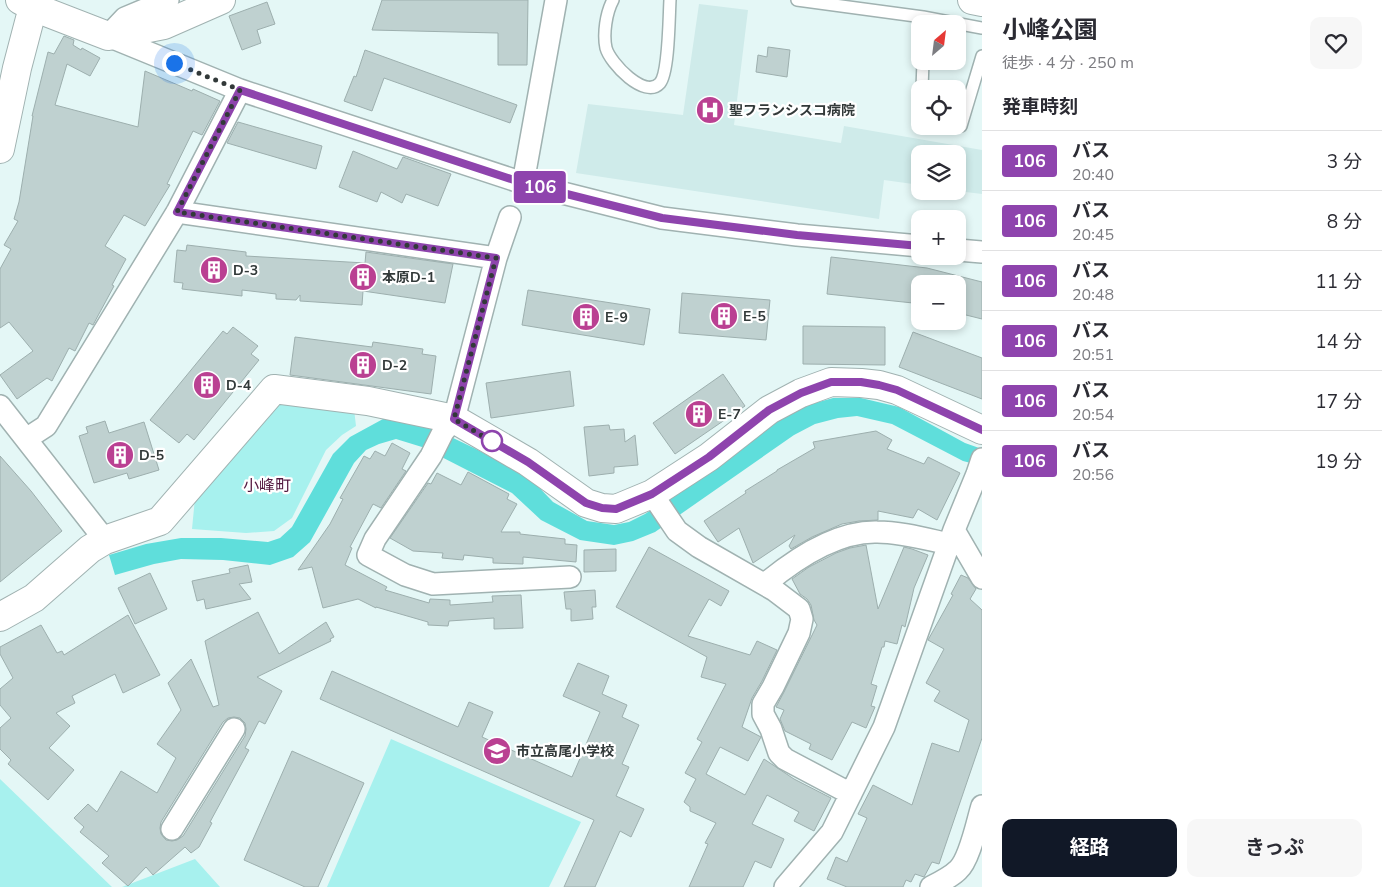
<!DOCTYPE html>
<html lang="ja">
<head>
<meta charset="utf-8">
<style>
	:root { --surface:#fff; --page:#f7f7f7; --text:#2b2b33; --muted:#7c7c81; --line:#e1e1e2; --accent:#111827 }
	body { margin:0; font-family:"Nunito Sans","Noto Sans JP",sans-serif; background:var(--page); color:var(--text); height:100vh; display:flex; flex-direction:column; font-size:19px; white-space:nowrap }
	* { box-sizing:border-box; margin:0 }
	p { font-size:16px; color:var(--muted) }
	.icon { flex:none; width:28px; height:28px; fill:none; stroke:currentColor; stroke-width:2; stroke-linecap:round; stroke-linejoin:round }
	.map { position:relative; flex:1; overflow:hidden }
	.drawer { display:flex; flex-direction:column; background:var(--surface); width:400px }
	.drawer>* { flex:none }
	.badge { padding:0 10px; border-radius:4px; font-size:18px; line-height:32px }
	.needle { width:32px; rotate:28deg }
	.tools { position:absolute; left:911px; top:15px; display:grid; gap:10px }
	.tools a { display:grid; place-items:center; width:55px; height:55px; border-radius:10px; background:var(--surface); box-shadow:0 2px 8px #0003; font-size:25px }
	.you { position:absolute; width:25px; height:25px; margin:-12px; border:4px solid #fff; border-radius:50%; background:#1a73e8; box-shadow:0 0 0 8px #1a73e833 }
	.map>.badge { position:absolute; translate:-50% -50%; box-shadow:0 0 0 2px #fff }
	h2 { padding:0 20px; font-size:19px; line-height:45px }
	.round { display:grid; place-items:center; flex:none; width:52px; height:52px; border-radius:10px; background:var(--page) }
	.summary { display:flex; align-items:center; justify-content:space-between; height:85px; padding:0 20px }
	h1 { font-size:24px; font-weight:700; line-height:38px }
	.action { display:flex; gap:10px; margin-top:auto; padding:10px 20px }
	.action a { flex:1; height:58px; border-radius:10px; background:var(--accent); color:#fff; font-size:20px; font-weight:700; line-height:58px; text-align:center }
	.action a+a { background:var(--page); color:var(--text) }
	ul { padding:0; list-style:none }
	li { display:flex; align-items:center; gap:15px; height:60px; padding:0 20px; border-top:1px solid var(--line) }
	li div { flex:1 }
	li b { display:block; font-size:19px }
	li em { font-style:normal }
	li .badge { min-width:55px; font-weight:700; text-align:center }
	main { display:flex; flex:1; min-height:0 }
	.map>svg:first-child { display:block }
	.built { fill:#cfebea }
	.green { fill:#a7f1ee }
	.water { fill:#5fdedb }
	.building { fill:#bfd1d0; stroke:#9dafae; fill-rule:evenodd }
	.lines { fill:none; stroke-linecap:round; stroke-linejoin:round }
	.service-casing { stroke:#a0b2b1; stroke-width:14 }
	.minor-casing { stroke:#a0b2b1; stroke-width:24 }
	.tertiary-casing { stroke:#a0b2b1; stroke-width:30 }
	.secondary-casing { stroke:#a0b2b1; stroke-width:30 }
	.service { stroke:#fff; stroke-width:11 }
	.minor { stroke:#fff; stroke-width:21 }
	.tertiary { stroke:#fff; stroke-width:28 }
	.secondary { stroke:#fff; stroke-width:28 }
	.line-casing { stroke:#fff; stroke-width:11 }
	.line { stroke:#8e44ad; stroke-width:8 }
	.walk { stroke:#323939; stroke-width:5; stroke-dasharray:0 9 }
	.stop-dot { fill:#fff; stroke:#8e44ad; stroke-width:2.5 }
	.labels { text-anchor:middle; dominant-baseline:central; stroke-width:4.5; stroke-linejoin:round; paint-order:stroke }
	.poi-label { font-size:14px; font-weight:bold; fill:#323939; stroke:#fff; text-anchor:start }
	.quarter-label { font-size:16px; fill:#52183f; stroke:#fff }
</style>
</head>
<body>
<main>
<div class="map">
<svg width="982" height="887" viewBox="0 0 982 887">
	<rect width="100%" height="100%" fill="#e4f7f6"/>
	<path class="built" d="M699,4L748,10L734,125L841,143L844,126L982,150V194L958,191V154H920V185L884,180L879,219L576,173L588,104L683,115Z"/>
	<path class="green" d="M277,401L354,409L356,426L342,435L326,450L292,518L274,531L246,533L192,529L195,498Z
		M391,739L581,822L549,887H327Z
		M0,779L112,887H0Z
		M195,859L220,887H122Z"/>
	<path class="water" d="M833,398H861L899,407L965,443L982,449V466L963,461L892,424L857,416L838,418L815,424L794,435L655,532L633,541L614,545L580,540L541,520L512,493L422,447L396,439L379,444L366,450L354,463L310,542L293,557L270,565L223,560L181,559L154,564L115,575L109,555L146,544L181,538H221L268,542L280,538L292,527L333,454L350,437L383,419H395L424,424L476,449L530,478L553,502L587,521L614,525L629,522L645,514L683,489L784,417L808,405Z"/>
	<path class="building" d="M382,0H528L527,65H498V33L372,30Z
		M267,2L275,24L257,30L261,43L242,50L229,16Z
		M64,36L74,40L73,45L81,50L82,48L100,58L90,76L67,64L55,105L138,127L145,71L192,91L193,89L220,101L202,135L193,131L167,184L170,185L145,226L124,215L105,246L126,259L112,285L114,286L93,325L89,323L75,351L69,348L52,381L47,378L17,399L0,375L33,351L9,322L0,328V269L11,249L4,245L18,221L14,219L19,202L33,116H32L48,52L54,54Z
		M768,47L790,50L787,77L756,72L758,55L767,57Z
		M365,50L517,105L510,123L384,78L372,111L344,101L354,76L356,77Z
		M238,122L322,146L316,169L227,143Z
		M353,151L397,169L403,157L451,174L438,206L406,194L402,203L381,192L377,202L339,187Z
		M187,245L246,252V256L365,263L366,252L453,264L445,303L363,291L362,305L300,301V295L296,300L276,299V294L242,290V296L182,289L183,283L174,282L177,250L186,251Z
		M831,257L927,268L982,282V319L958,313V284H915L913,303L827,294Z
		M528,290L650,309L644,345L522,325Z
		M682,293L770,300L766,340L679,333Z
		M803,326L885,327V365L803,364Z
		M233,327L258,346L251,354L259,360L194,440L187,434L179,443L150,420L223,331L227,334Z
		M913,332L982,358V399L899,367Z
		M295,337L372,347L373,342L423,349L422,354L436,356L431,394L290,375Z
		M570,371L574,406L491,418L486,383Z
		M723,374L745,406L675,454L653,423Z
		M105,421L109,433L144,422L159,470L129,479L127,473L94,483L79,436L88,433L86,427Z
		M609,425L610,430L624,429L625,442L635,435L638,465L614,467V473L589,476L584,427Z
		M876,431L892,440L887,449L924,464L928,457L960,473L937,520L918,509L913,518L878,511V520L859,521L842,524L812,537L791,549L789,546L795,535L753,563L739,528L718,542L704,521L746,493L745,491L777,471V470L815,448L813,442Z
		M392,443L410,453L402,469L406,471L381,508L373,504L350,547L352,548L345,565L387,587L385,590L429,603L430,599L450,600V605L493,602L492,596L521,595L523,628L494,629V618L449,621L448,626L428,625V622L376,607V608L358,599L323,608L312,567L298,570L330,524L343,499L340,498L364,456L370,459L375,451L385,456Z
		M0,456L31,491L62,531L0,582Z
		M468,472L509,494L507,499L517,504L501,532H520V534L565,539V544L577,545L576,562L523,557V564L493,563V558L464,555L463,560L442,558L443,553L413,551L390,538L428,483L431,484L437,473L461,485Z
		M866,545L878,609L904,547L912,549L928,555L914,588L905,627L902,625L897,644L885,641L884,647H882L871,684L877,686L871,706L875,707L866,728L852,722L832,760L809,749L811,744L785,731L780,719L784,710L776,707L784,692L817,625L814,620L811,605L807,599L800,594L792,579L809,567L836,553L850,548Z
		M649,547L729,591L721,606L709,599L688,636L750,655L757,641L777,650L762,681L752,698L742,727L761,737L748,761L720,747L706,774L745,795L764,759L794,779L831,798L814,831L794,821L799,812L767,795L752,824L784,839L771,868L755,861L743,887H689L708,844L705,843L716,823L690,811V807L684,802L696,779L685,773L702,742L697,739L726,684L701,677L707,657L616,607Z
		M616,549V571L584,572V550Z
		M248,565L252,582L239,584L251,599L206,609L204,599L197,601L192,581L230,573L229,569Z
		M150,573L167,609L135,624L118,588Z
		M961,575L968,578L976,589L970,599L982,610V738L939,864L932,862L924,877L915,874L911,882L906,880L903,887H847L827,879L836,857L847,862L867,818L858,814L873,785L912,805L932,743L959,752L969,720L934,701L940,691L926,683L944,649L928,640L953,595L951,594Z
		M595,590L596,607H592L593,619L571,621V609H566L564,592Z
		M258,612L279,654L326,622L334,637L330,639L331,641L257,677L282,691L265,724L259,721L245,748L249,750L210,822L212,823L199,847L191,853L185,847L153,875L146,867L128,886L102,863L109,856L80,832L84,827L74,818L88,804L97,812L121,771L157,793L176,758L157,744L181,710L168,683L191,659L213,707L219,705L205,641ZM234,717L240,718L245,723L246,729L245,736L183,836L177,840L172,841L166,840L161,834L160,828L161,822L223,722L228,718Z
		M128,615L160,675L123,693L115,674L72,696L75,703L56,713L70,726L49,748L74,770L48,800L8,764L11,760L0,749V728L11,718L0,705V689L13,678L0,654V647L41,625L57,653L62,651L64,655Z
		M578,663L609,676L602,694L627,705L622,717L639,725L622,764L629,767L616,796L644,809L631,837L620,831L595,887H564L594,820L320,699L332,671L458,727L469,702L493,712L482,737L572,777L600,712L563,696Z
		M292,751L364,783L318,887H305L244,860Z"/>
	<g class="lines">
		<defs>
			<path id="service" d="M613,0C606,13 603,34 606,48C610,63 645,100 660,83C669,72 669,16 670,0
				M797,0L923,17L982,28
				M922,89L923,61
				M958,125L961,126L982,56"/>
			<path id="minor" d="M168,0L125,18L108,36L240,90L523,183L662,218L797,235L920,246
				M523,183L556,0
				M177,212L496,258
				M510,217L496,258L454,419L443,432L431,456L375,539L368,555L405,575L433,584L570,577
				M958,250L982,252
				M0,406L105,540
				M26,439L46,426L177,212L240,90
				M652,494L677,531L699,547L774,590L799,609L802,619L799,633L773,687L763,704V714L771,729L779,753L785,759L851,794
				M954,530L982,578
				M765,584C795,559 836,531 877,532C901,532 926,539 949,544
				M172,829L234,729
				M785,887L832,832L884,727L954,530L977,474L982,459
				M931,887C941,882 951,877 958,870C970,859 977,822 982,806"/>
			<path id="tertiary" d="M0,149L17,68L33,7L20,0
				M0,617L34,598L90,549L105,540L160,521L274,389L368,401L454,419L528,462L586,503L602,508L616,509L652,494L709,457L769,410L801,393L831,382L861,383L879,385L897,390L982,430"/>
			<path id="secondary" d="M37,0L33,7L108,36L164,25L221,0
				M972,0L982,2"/>
		</defs>
		<use href="#service" class="service-casing"/>
		<use href="#minor" class="minor-casing"/>
		<use href="#tertiary" class="tertiary-casing"/>
		<use href="#secondary" class="secondary-casing"/>
		<use href="#service" class="service"/>
		<use href="#minor" class="minor"/>
		<use href="#tertiary" class="tertiary"/>
		<use href="#secondary" class="secondary"/>
	</g>
	<g class="lines">
		<defs>
			<path id="line" d="M920,246L797,235L662,218L523,183L240,90L177,212L496,258L454,419L528,462L586,503L602,508L616,509L652,494L709,457L769,410L801,393L831,382H861L879,385L897,390L982,430"/>
		</defs>
		<use href="#line" class="line-casing"/>
		<use href="#line" class="line"/>
		<path class="walk" d="M174,63L240,90L177,212L496,258L454,419L498,445L492,441"/>
	</g>
	<defs>
		<symbol id="hospital-disc" viewBox="-11 -11 22 22"><circle r="9.5" fill="#ba4092" stroke="#fff"/><path d="M-5-5h3v3.5h4V-5h3V5h-3V1.5h-4V5h-3Z" fill="#fff"/></symbol>
		<symbol id="building-disc" viewBox="-11 -11 22 22"><circle r="9.5" fill="#ba4092" stroke="#fff"/><path d="M-4-6H4V6H1V3H-1V6H-4ZM-2.5-4.3h1.7v1.8h-1.7ZM.8-4.3h1.7v1.8H.8ZM-2.5-1h1.7V.8h-1.7ZM.8-1h1.7V.8H.8Z" fill="#fff"/></symbol>
		<symbol id="school-disc" viewBox="-11 -11 22 22"><circle r="9.5" fill="#ba4092" stroke="#fff"/><path d="M0-5L7-2L0 1L-7-2ZM-4 1L0 2.5L4 1V4Q0 6-4 4Z" fill="#fff"/></symbol>
	</defs>
	<g fill-rule="evenodd">
		<use href="#hospital-disc" x="694" y="94" width="32" height="32"/>
		<use href="#building-disc" x="198" y="254" width="32" height="32"/>
		<use href="#building-disc" x="347" y="261" width="32" height="32"/>
		<use href="#building-disc" x="708" y="300" width="32" height="32"/>
		<use href="#building-disc" x="570" y="301" width="32" height="32"/>
		<use href="#building-disc" x="347" y="349" width="32" height="32"/>
		<use href="#building-disc" x="191" y="369" width="32" height="32"/>
		<use href="#building-disc" x="683" y="398" width="32" height="32"/>
		<use href="#building-disc" x="104" y="439" width="32" height="32"/>
		<use href="#school-disc" x="481" y="735" width="32" height="32"/>
	</g>
	<circle class="stop-dot" cx="492" cy="441" r="10"/>
	<g class="labels">
		<g class="poi-label">
			<text x="729" y="110">聖フランシスコ病院</text>
			<text x="233" y="270">D-3</text>
			<text x="382" y="277">本原D-1</text>
			<text x="743" y="316">E-5</text>
			<text x="605" y="317">E-9</text>
			<text x="382" y="365">D-2</text>
			<text x="226" y="385">D-4</text>
			<text x="718" y="414">E-7</text>
			<text x="139" y="455">D-5</text>
			<text x="516" y="751">市立高尾小学校</text>
		</g>
		<g class="quarter-label">
			<text x="267" y="486">小峰町</text>
		</g>
	</g>
</svg>
<div class="tools">
<a><svg class="needle" viewBox="-14 -14 28 28"><path d="M0-13l5 13h-10z" fill="#e53935"/><path d="M0 13l5-13h-10z" fill="#7c7c81"/></svg></a>
<a><svg class="icon" aria-label="locate" viewBox="0 0 24 24"><circle cx="12" cy="12" r="6"/><path d="M12 2v4M12 18v4M2 12h4M18 12h4"/></svg></a>
<a><svg class="icon" aria-label="layers" viewBox="0 0 24 24"><path d="M12 4l9 5-9 5-9-5zM3 14l9 5 9-5"/></svg></a>
<a>+</a>
<a>−</a>
</div>
<div class="you" style="left:174px;top:63px"></div>
<b class="badge" style="left:540px;top:187px;background:#8e44ad;color:#fff">106</b>
</div>
<section class="drawer">
<div class="summary"><div><h1>小峰公園</h1><p>徒歩 · 4 分 · 250 m</p></div><a class="round"><svg class="icon" aria-label="heart" viewBox="0 0 24 24"><path d="M12 20l-8-8c-3-5 5-10 8-4 3-6 11-1 8 4z"/></svg></a></div>
<h2>発車時刻</h2>
<ul>
<li><span class="badge" style="background:#8e44ad;color:#fff">106</span><div><b>バス</b><p>20:40</p></div><em>3 分</em></li>
<li><span class="badge" style="background:#8e44ad;color:#fff">106</span><div><b>バス</b><p>20:45</p></div><em>8 分</em></li>
<li><span class="badge" style="background:#8e44ad;color:#fff">106</span><div><b>バス</b><p>20:48</p></div><em>11 分</em></li>
<li><span class="badge" style="background:#8e44ad;color:#fff">106</span><div><b>バス</b><p>20:51</p></div><em>14 分</em></li>
<li><span class="badge" style="background:#8e44ad;color:#fff">106</span><div><b>バス</b><p>20:54</p></div><em>17 分</em></li>
<li><span class="badge" style="background:#8e44ad;color:#fff">106</span><div><b>バス</b><p>20:56</p></div><em>19 分</em></li>
</ul>
<div class="action"><a>経路</a><a>きっぷ</a></div>
</section>
</main>
</body>
</html>
